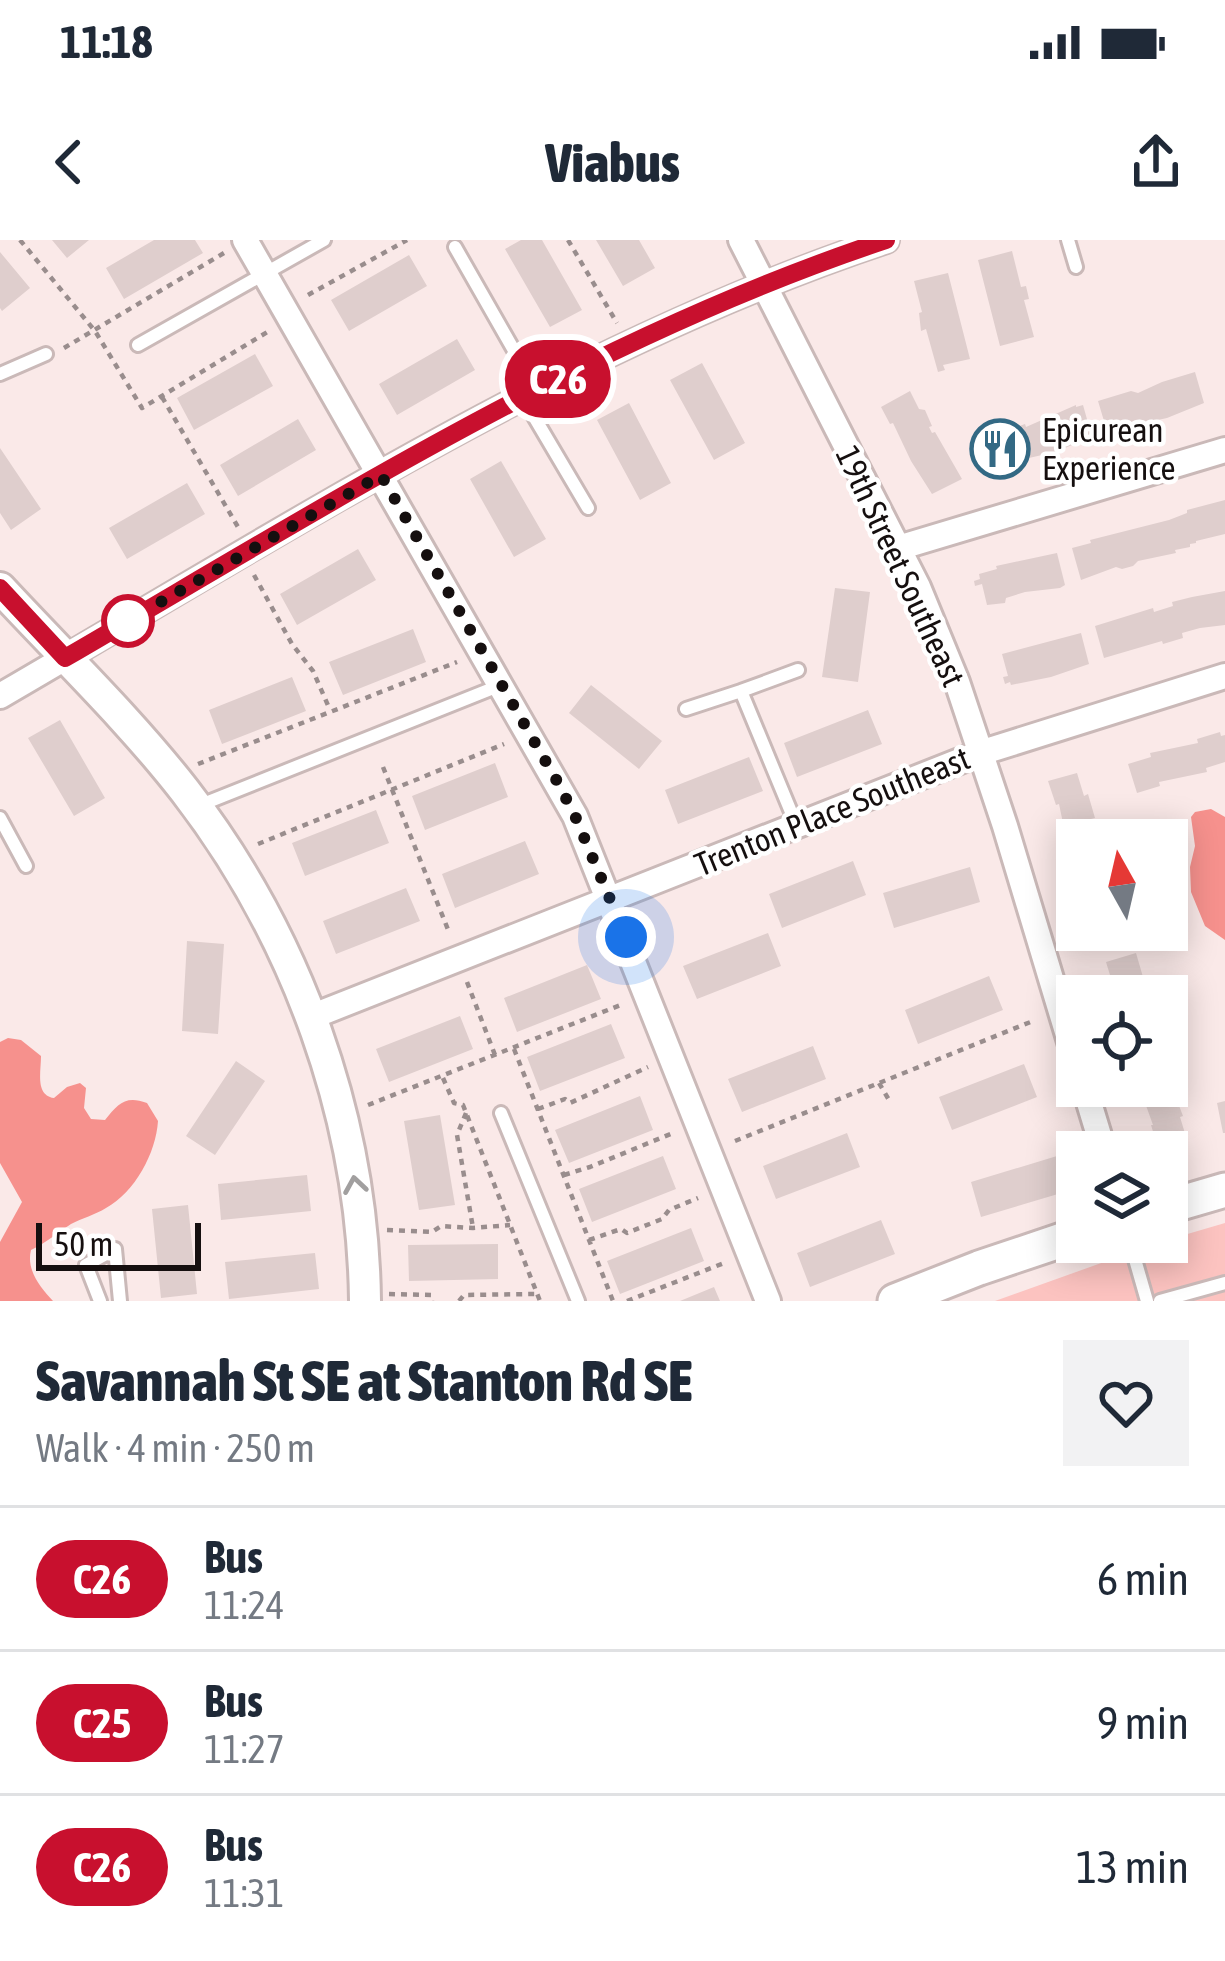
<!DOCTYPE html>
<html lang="en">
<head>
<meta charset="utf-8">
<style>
	:root { --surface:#fff; --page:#f2f2f3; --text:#1f2937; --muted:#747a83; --line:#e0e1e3 }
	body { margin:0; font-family:"Asap Condensed",sans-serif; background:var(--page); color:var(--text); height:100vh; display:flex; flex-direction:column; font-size:45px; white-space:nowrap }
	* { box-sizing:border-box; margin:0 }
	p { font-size:39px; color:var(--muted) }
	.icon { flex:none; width:66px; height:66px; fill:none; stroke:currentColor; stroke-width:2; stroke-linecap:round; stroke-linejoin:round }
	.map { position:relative; height:1061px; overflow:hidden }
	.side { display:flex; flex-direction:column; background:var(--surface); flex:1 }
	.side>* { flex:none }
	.badge { padding:0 24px; border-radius:39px; font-size:42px; line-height:78px }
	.needle { width:78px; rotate:352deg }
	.buttons { position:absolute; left:1056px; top:579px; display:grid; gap:24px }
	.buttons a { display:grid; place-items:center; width:132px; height:132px; border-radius:0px; background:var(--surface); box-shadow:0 6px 30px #0003; font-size:60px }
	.scale { position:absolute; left:36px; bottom:30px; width:165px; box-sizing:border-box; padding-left:12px; border:6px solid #150f0f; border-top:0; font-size:33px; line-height:42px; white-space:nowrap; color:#150f0f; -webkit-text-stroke:9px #fff; paint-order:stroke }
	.you { position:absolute; width:60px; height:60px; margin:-30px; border:9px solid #fff; border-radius:50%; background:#1a73e8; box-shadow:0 0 0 18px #1a73e833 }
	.map>.badge { position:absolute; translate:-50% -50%; box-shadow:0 0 0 6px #fff }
	.round { display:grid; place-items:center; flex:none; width:126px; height:126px; border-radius:0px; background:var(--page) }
	.head { display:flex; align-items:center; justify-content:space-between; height:204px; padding:0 36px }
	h1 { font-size:57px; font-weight:800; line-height:90px }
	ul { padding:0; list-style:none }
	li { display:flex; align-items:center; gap:36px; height:144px; padding:0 36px; border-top:3px solid var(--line) }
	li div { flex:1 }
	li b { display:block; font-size:45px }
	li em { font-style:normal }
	li .badge { min-width:132px; font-weight:700; text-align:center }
	.status { display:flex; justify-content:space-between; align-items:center; height:84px; padding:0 60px; background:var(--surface); direction:ltr }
	.status svg { height:33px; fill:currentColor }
	header { display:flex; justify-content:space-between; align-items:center; height:156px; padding:0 36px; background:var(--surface); font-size:54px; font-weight:800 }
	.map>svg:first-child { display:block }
	.green { fill:#fcc3c0 }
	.forest { fill:#f6918d }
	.building { fill:#dfcecd }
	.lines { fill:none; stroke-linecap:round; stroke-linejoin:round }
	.service-casing { stroke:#cab9b8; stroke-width:18 }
	.minor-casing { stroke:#cab9b8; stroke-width:30 }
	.tertiary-casing { stroke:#cab9b8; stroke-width:36 }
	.secondary-casing { stroke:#cab9b8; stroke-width:39 }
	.path { stroke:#998d8d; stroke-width:4.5; stroke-dasharray:6 6; stroke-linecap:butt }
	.service { stroke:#fff; stroke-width:12 }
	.minor { stroke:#fff; stroke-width:24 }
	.tertiary { stroke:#fff; stroke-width:30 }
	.secondary { stroke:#fff; stroke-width:33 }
	.oneway { stroke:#a19f9f }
	.line-casing { stroke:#fff; stroke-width:27 }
	.line { stroke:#c8102e; stroke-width:18 }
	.walk { stroke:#150f0f; stroke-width:12; stroke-dasharray:0 21.6 }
	.stop-dot { fill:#fff; stroke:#c8102e; stroke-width:6 }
	.labels { text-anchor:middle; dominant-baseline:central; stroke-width:9; stroke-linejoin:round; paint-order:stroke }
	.poi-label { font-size:33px; fill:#150f0f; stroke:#fff; text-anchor:start }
	.street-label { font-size:33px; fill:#150f0f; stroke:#fff }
</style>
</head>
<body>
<div class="status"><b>11:18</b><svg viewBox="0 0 49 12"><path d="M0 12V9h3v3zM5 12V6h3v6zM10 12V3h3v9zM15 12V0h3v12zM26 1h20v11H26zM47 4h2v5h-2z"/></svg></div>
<header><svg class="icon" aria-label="back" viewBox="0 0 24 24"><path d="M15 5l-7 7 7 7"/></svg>Viabus<svg class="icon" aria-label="share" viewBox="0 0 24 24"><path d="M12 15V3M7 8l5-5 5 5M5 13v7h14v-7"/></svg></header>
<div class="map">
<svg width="1225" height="1061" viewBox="0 0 1225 1061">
	<rect width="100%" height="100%" fill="#fae9e8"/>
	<path class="green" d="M1225,983V1061H995L1160,1002H1167V1000Z"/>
	<path class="forest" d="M1211,569L1225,577V700L1205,686L1191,652L1190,627L1195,606L1191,577L1195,572Z
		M8,798L21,800L41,816C41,832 35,855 54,858L67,847L80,843L86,848L84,868L91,879L105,880C118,864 125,855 147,863L158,881C156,913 135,952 106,968C95,975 82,978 71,984C57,993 46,1003 31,1010C26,1030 40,1047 53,1061H0V1002L22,962L0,923V802Z"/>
	<path class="building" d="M52,0H89L67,18Z
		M154,0H195L203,13L124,59L106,28Z
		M521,0H542L582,70L550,87L505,9Z
		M596,0H639L655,28L623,46Z
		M1012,11L1021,47L1026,46L1029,59L1024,60L1034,97L1000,106L978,20Z
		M0,12L30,48L2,71L0,68Z
		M409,15L427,46L349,91L331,60Z
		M948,33L970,119L943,125L945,130L938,132L926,89L921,91L919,73L922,72L914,41Z
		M457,99L475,130L397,175L379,144Z
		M255,114L273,146L194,190L177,158Z
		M702,123L745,203L714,220L670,140Z
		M1195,132L1204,163L1167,178L1107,191L1098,161L1131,151L1138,153L1162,142Z
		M910,151L919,169L925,170L932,186L929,187L932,193L935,192L962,239L932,254L911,221L893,183L890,184L881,167Z
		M629,163L671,243L640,260L597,180Z
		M1076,165V167L1083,165L1092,197L1055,212L995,226L986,195L1002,188L1006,191L1025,184L1026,187Z
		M298,179L316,210L238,256L220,225Z
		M0,208L41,269L11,290L0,273Z
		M501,221L546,299L514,317L470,239Z
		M187,243L205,274L127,319L109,288Z
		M1225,260V294L1196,301V303L1190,304V307L1175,310L1176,313L1138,321L1133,326L1122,329L1116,327L1081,340L1072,308L1091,303L1090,300L1169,280L1187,273V270Z
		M358,309L376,340L297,385L280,354Z
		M1057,313L1065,345L1060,348L1025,352L1006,358L1005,363L987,365L982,344L975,346L974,341L980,339L979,334L997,329L996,326Z
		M835,348L870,352L858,442L822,437Z
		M1225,351V385L1200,388L1182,393L1183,398L1163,404L1162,401L1104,418L1095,386L1153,368L1154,372L1173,366L1172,362L1192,357Z
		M413,389L426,422L343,455L329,422Z
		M1081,393L1089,424L1051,437L1011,445L1010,442L1005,444L1003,437L1008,436L1002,414Z
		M292,437L306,471L222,504L209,470Z
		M591,445L662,501L639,529L569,473Z
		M868,470L882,504L797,537L784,503Z
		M60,480L105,558L74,576L28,498Z
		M1220,492L1221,496L1225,495V522L1206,528L1207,532L1159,542L1160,546L1137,553L1128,524L1151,517L1150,513L1198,503L1197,499Z
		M749,517L763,551L678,584L665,550Z
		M495,523L508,557L425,590L412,556Z
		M1077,533L1084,556L1088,554L1095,578L1091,579L1097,600H1077L1076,619L1073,610L1069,612L1059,564L1056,565L1048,541Z
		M376,570L389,603L305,636L292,603Z
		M525,601L539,634L455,668L442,634Z
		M853,621L866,655L782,688L769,654Z
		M970,627L980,662L894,688L883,653Z
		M406,648L420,681L336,714L323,681Z
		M1093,690H1124L1126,696L1097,704Z
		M768,693L781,726L697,759L683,726Z
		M187,701L224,704L218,794L182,791Z
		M1136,713L1143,737L1139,738L1144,756H1112L1109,746L1113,745L1106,722Z
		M587,725L601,759L517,792L504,758Z
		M989,736L1003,770L918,804L905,770Z
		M460,776L473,809L389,842L376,809Z
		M611,784L625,818L540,851L527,817Z
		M813,806L826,839L742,872L728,839Z
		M236,821L265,841L215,915L186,896Z
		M1024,824L1037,857L952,890L939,857Z
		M1168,837L1183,876L1180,877L1187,900L1158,908L1151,885H1153L1139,846H1167Z
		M640,856L653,890L569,923L555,890Z
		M1225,861V893H1223L1217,863Z
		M440,875L455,965L419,970L404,881Z
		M847,893L860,927L776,959L763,926Z
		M663,916L676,949L592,982L579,949Z
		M1057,916L1068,951L981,977L971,942Z
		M307,935L311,971L221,980L218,944Z
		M188,965L197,1054L161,1058L152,969Z
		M881,980L895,1014L810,1047L797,1013Z
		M691,988L704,1021L620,1054L607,1021Z
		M498,1004V1039L409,1041L408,1005Z
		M315,1013L319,1049L229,1059L225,1022Z
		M714,1047L720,1061H680Z"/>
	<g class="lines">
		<defs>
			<path id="service" d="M1068,0L1076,27
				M455,7L536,149
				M138,105L324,0
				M0,134L46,114
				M523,158L588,268
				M686,469L741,451
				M198,566L501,445
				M0,578L26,626
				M796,584L741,451L798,430
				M501,873L578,1061
				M1130,1002L1147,1061
				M100,1061L86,1025L115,1009L120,1061
				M1160,1061L1225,1043"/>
			<path id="minor" d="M245,0L575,576L768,1061
				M741,0L918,347L957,442L1005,586L1077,825
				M898,308L1225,210
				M0,456C284,291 573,104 886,0
				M311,777L980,513L1225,436
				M1084,846L1104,912"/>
			<path id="tertiary" d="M0,348C62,415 129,479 185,551C297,696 363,878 365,1061"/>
			<path id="secondary" d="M1167,967L1225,950
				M895,1061L979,1028L1077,995"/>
		</defs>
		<use href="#service" class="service-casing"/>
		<use href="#minor" class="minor-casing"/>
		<use href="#tertiary" class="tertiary-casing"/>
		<use href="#secondary" class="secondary-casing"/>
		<path class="path" d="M20,0L95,91L142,168L269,91
			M568,0L617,83
			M308,55L407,0
			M64,108L224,13
			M162,157L238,287
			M254,335L292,404L313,431L330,470
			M198,524L457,422
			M383,527L449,692
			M258,604L504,504
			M467,742L495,815
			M514,809L613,1061
			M443,838L454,863L463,865L540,1061
			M879,843L889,860
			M368,865L623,764
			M538,869L565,859L570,863L648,827
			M466,873L457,895L473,988
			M735,901L1033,781
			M564,935L590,927L673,893
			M387,990L432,992L441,986L473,988L510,985
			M589,1000L621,989L627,993L662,979L669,970L698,958
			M389,1054L431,1055L432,1061
			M459,1061L464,1055L537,1054
			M627,1061L724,1023"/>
		<use href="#service" class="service"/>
		<use href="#minor" class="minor"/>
		<use href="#tertiary" class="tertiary"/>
		<use href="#secondary" class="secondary"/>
	</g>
	<defs><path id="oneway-chevron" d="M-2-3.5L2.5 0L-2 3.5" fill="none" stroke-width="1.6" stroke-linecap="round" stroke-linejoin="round" transform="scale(3)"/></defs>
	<use class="oneway" href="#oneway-chevron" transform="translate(355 945) rotate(-99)"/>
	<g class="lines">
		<defs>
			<path id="line" d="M0,348L65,418C330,264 593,97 886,0"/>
		</defs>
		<use href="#line" class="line-casing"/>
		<use href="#line" class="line"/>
		<path class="walk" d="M128,381L126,382L381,235L557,541L575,576L626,697"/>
	</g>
	<defs>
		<symbol id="restaurant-ring" viewBox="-11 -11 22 22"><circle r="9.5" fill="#fff" stroke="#336984" stroke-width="1.5"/><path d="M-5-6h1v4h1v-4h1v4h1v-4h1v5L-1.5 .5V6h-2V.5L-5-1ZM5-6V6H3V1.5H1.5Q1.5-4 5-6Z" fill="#336984"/></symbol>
	</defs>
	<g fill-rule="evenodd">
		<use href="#restaurant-ring" x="967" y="176" width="66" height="66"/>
	</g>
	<circle class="stop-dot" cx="128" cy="381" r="24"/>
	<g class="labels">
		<g class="poi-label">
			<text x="1042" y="190">Epicurean<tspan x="1042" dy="38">Experience</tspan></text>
		</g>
		<g class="street-label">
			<text transform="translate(901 326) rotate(65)">19th Street Southeast</text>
			<text transform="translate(832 571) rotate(-22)">Trenton Place Southeast</text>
		</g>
	</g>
</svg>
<div class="buttons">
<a><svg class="needle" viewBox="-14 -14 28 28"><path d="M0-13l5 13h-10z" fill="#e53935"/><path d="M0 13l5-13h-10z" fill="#747a83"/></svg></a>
<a><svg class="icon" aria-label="locate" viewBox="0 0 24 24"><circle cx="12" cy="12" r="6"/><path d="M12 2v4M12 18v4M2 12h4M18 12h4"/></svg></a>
<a><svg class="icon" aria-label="layers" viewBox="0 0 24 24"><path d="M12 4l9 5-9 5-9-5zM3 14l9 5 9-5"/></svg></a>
</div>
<div class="scale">50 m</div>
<div class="you" style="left:626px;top:697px"></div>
<b class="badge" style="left:558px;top:139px;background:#c8102e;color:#fff">C26</b>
</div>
<section class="side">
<div class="head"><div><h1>Savannah St SE at Stanton Rd SE</h1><p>Walk · 4 min · 250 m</p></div><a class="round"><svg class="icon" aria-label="heart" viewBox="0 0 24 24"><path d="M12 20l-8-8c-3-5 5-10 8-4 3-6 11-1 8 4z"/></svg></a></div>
<ul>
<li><span class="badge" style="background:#c8102e;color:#fff">C26</span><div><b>Bus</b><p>11:24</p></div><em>6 min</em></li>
<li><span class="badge" style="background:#c8102e;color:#fff">C25</span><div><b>Bus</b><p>11:27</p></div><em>9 min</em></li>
<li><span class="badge" style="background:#c8102e;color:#fff">C26</span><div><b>Bus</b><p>11:31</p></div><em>13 min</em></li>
</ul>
</section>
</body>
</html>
